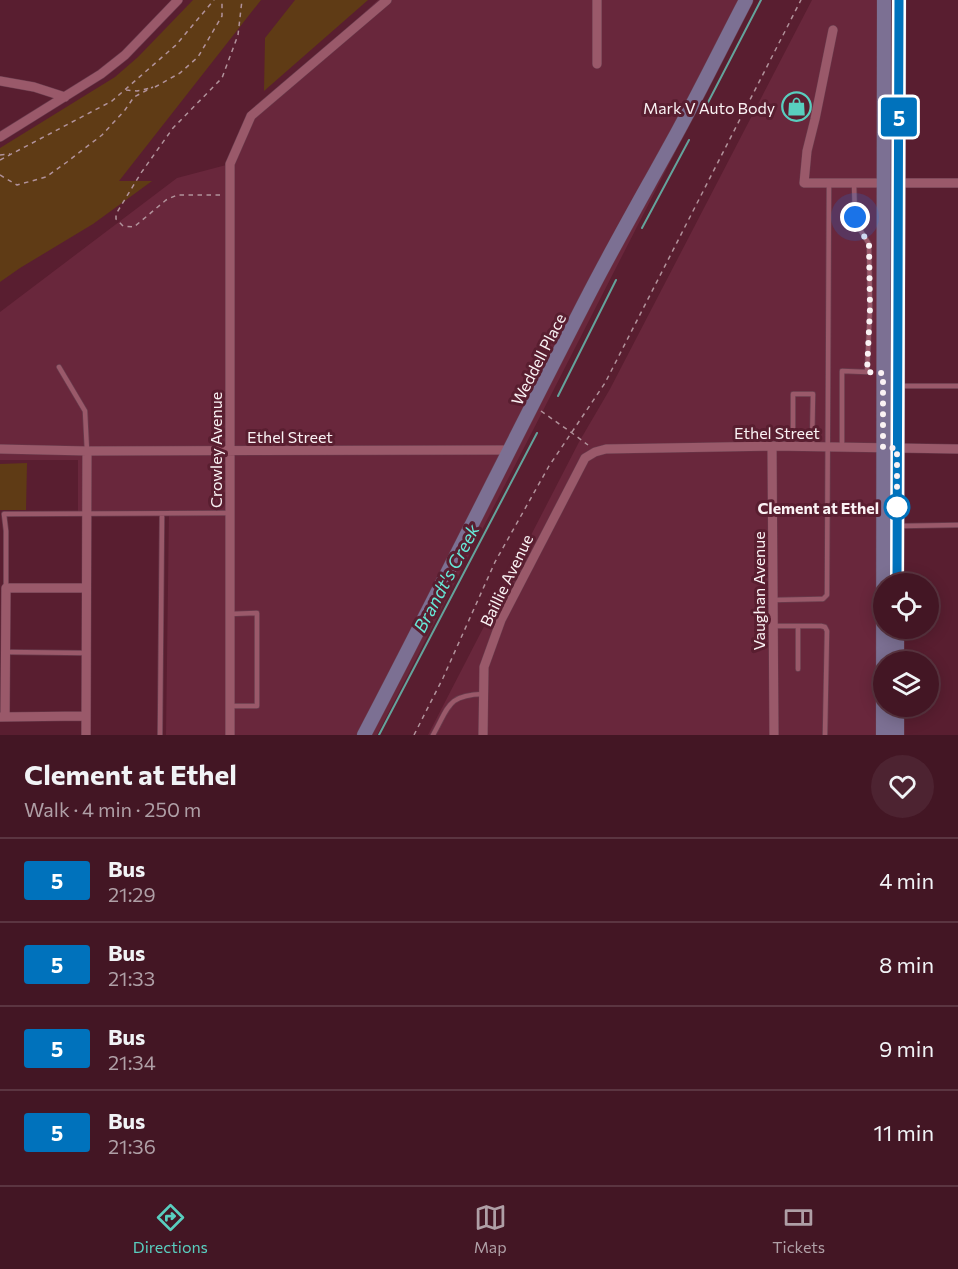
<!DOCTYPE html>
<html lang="en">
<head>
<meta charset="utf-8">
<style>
	:root { --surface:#431624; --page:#4d2331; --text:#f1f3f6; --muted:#af9fa6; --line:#5b3541; --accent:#59cebf }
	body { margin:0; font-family:Commissioner,sans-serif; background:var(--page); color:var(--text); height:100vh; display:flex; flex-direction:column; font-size:22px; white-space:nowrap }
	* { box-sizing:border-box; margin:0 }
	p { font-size:20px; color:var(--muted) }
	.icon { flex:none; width:33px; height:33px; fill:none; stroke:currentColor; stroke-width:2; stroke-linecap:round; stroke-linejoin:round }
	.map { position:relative; height:735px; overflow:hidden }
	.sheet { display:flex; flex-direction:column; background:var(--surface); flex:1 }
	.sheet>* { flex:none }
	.badge { padding:0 12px; border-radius:4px; font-size:21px; line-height:39px }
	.fabs { position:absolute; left:873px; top:573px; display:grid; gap:12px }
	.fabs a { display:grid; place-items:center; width:66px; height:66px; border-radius:50%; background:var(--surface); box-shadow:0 3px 15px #0003,0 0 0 2px var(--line); font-size:30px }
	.you { position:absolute; width:30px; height:30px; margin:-15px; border:4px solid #fff; border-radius:50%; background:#1a73e8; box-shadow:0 0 0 9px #1a73e833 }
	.map>.badge { position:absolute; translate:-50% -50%; box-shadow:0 0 0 3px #fff }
	.round { display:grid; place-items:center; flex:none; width:63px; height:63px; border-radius:32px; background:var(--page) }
	.overview { display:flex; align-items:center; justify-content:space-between; height:102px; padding:0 24px }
	h1 { font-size:28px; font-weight:700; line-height:45px }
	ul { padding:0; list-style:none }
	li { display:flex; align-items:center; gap:18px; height:84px; padding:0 24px; border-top:2px solid var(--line) }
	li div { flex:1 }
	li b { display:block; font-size:22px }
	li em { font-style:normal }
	li .badge { min-width:66px; font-weight:700; text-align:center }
	.tab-bar { display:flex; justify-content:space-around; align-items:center; height:84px; border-top:2px solid var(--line); background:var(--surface); font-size:16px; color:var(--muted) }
	.tab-bar a { display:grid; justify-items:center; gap:3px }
	.tab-bar .current { color:var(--accent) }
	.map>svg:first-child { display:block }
	.built { fill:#69273c }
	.green { fill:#5f3b15 }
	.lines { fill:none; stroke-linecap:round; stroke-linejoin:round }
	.stream { stroke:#64a39c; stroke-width:2 }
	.lane-casing { stroke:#693c4d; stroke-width:6 }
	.street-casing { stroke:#693c4d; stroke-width:10 }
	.secondary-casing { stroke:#693c4d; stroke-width:15 }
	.path { stroke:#b1929b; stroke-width:1.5; stroke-dasharray:4.5 4.5; stroke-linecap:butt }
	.lane { stroke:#9a596a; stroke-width:4.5 }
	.street { stroke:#9a596a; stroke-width:9 }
	.secondary { stroke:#7c7093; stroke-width:14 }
	.line-casing { stroke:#fff; stroke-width:14 }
	.line { stroke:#0072bc; stroke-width:9 }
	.walk { stroke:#faf2f4; stroke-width:6; stroke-dasharray:0 10.8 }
	.stop-dot { fill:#fff; stroke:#0072bc; stroke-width:3 }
	.labels { text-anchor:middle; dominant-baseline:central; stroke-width:6; stroke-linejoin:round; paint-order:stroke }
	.poi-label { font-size:16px; fill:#faf2f4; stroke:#591e30; text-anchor:end }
	.street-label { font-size:16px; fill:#faf2f4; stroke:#591e30 }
	.stop-label { font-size:16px; font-weight:bold; fill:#faf2f4; stroke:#591e30; text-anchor:end }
	.water-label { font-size:18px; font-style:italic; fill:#67e7d6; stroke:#591e30 }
</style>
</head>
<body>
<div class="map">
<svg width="958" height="735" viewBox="0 0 958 735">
	<rect width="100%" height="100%" fill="#591e30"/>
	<path class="built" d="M378,0H753L377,735H166L169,510L78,511V460H0V312L177,178L230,164L251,116Z
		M812,0H892L891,583L884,584V628L891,629V661L884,662V706L891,707V735H428L579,442L610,389Z"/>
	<path class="green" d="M193,0H261L119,181H152L93,224L20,268L0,282V148L115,77L138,57Z
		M295,0H368L264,91L265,38Z
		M27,463L26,510H0V464Z"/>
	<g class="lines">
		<path class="stream" d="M702,114L761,0
			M642,228L689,140
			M558,396L616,280
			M379,735L537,433"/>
		<defs>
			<path id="lane" d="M59,367L85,411L87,451
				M900,386H958
				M793,445V394H813L812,446
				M842,447V371L867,372L870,308L869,244L859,228L855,217L854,183
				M900,526L958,525
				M6,588V531L4,514L230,513
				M773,600L820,599H823L827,595L829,183
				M230,614L257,613V706H230
				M774,626H821L825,627L827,631L825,735
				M798,626V669
				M5,652L86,653
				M160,735L162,514
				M433,735C449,707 447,695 483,694"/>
			<path id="street" d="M833,30L815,119L807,151L804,183H883
				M597,64V0
				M0,81L34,87L65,97
				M0,137L101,74L125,55L178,0
				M898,183H958
				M772,446L774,735
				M0,449L87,451L508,450
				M0,717L86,716
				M5,717L6,588H86
				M86,735L87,451
				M230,735V164L251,116L387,0
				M483,735L484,667L501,620L585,458L595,452L606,449L772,446L958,449"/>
			<path id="secondary" d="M897,584L899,0
				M897,662V628
				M364,735C441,588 514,439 590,292C618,238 648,186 677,133C701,89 723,44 746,0
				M883,735L884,0
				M897,735V706"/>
		</defs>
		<use href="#lane" class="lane-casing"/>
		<use href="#street" class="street-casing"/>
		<use href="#secondary" class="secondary-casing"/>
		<path class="path" d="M155,87L180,73L198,57L222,16V0
			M126,90L137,91L150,88
			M0,155L10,154
			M0,160L112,101L176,45L214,0
			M0,175L17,185L46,177L67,162L102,135L125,110L134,97L153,87
			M220,195H177L166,200L134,227L123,226L116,219V214L141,173L173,128L222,78L238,35L242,0
			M541,411L572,433L588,445
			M414,735L443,678L495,562L549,466L605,383L801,0"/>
		<use href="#lane" class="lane"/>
		<use href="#street" class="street"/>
		<use href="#secondary" class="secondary"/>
	</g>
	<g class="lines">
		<defs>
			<path id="line" d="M897,584L899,0"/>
		</defs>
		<use href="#line" class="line-casing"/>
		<use href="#line" class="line"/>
		<path class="walk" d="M855,217L859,228L869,244L870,308L867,372L883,373V448H897V507"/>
	</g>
	<defs>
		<symbol id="shop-ring" viewBox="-11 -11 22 22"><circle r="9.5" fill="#591e30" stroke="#59cebf" stroke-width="1.5"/><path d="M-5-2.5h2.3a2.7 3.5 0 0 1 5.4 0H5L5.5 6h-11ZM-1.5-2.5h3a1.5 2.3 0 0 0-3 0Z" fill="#59cebf"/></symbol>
	</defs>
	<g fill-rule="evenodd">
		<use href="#shop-ring" x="780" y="90" width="33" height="33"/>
	</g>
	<circle class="stop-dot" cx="897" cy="507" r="12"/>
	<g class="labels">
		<g class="poi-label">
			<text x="775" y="107">Mark V Auto Body</text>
		</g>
		<g class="street-label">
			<text transform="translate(538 359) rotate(-63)">Weddell Place</text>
			<text x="777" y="432">Ethel Street</text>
			<text x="290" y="436">Ethel Street</text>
			<text transform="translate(215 450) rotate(-90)">Crowley Avenue</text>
			<text transform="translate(506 580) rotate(-64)">Baillie Avenue</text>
			<text transform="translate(758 591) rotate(-90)">Vaughan Avenue</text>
		</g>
		<g class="stop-label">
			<text x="879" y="507">Clement at Ethel</text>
		</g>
		<g class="water-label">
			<text transform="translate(446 578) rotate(-62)">Brandt's Creek</text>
		</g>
	</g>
</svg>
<div class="fabs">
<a><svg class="icon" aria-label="locate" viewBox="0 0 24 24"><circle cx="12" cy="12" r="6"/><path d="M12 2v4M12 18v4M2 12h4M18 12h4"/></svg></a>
<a><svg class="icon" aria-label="layers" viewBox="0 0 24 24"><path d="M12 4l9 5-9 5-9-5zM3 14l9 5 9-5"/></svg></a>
</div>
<div class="you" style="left:855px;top:217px"></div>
<b class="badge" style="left:899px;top:117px;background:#0072bc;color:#fff">5</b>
</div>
<section class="sheet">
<div class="overview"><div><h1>Clement at Ethel</h1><p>Walk · 4 min · 250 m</p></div><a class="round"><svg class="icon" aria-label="heart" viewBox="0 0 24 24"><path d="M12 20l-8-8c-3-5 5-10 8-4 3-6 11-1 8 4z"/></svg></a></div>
<ul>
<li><span class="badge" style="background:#0072bc;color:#fff">5</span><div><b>Bus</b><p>21:29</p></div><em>4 min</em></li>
<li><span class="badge" style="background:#0072bc;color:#fff">5</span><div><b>Bus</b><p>21:33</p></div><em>8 min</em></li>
<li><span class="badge" style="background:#0072bc;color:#fff">5</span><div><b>Bus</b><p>21:34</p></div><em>9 min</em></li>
<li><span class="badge" style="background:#0072bc;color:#fff">5</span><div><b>Bus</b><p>21:36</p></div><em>11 min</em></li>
</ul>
</section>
<nav class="tab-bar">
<a class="current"><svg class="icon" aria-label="directions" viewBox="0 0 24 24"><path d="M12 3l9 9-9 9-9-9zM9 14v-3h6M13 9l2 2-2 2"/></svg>Directions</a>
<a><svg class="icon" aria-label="map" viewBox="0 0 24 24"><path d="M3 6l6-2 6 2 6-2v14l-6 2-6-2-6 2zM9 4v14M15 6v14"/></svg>Map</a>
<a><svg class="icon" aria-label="tickets" viewBox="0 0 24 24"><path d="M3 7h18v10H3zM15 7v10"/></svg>Tickets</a>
</nav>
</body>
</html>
